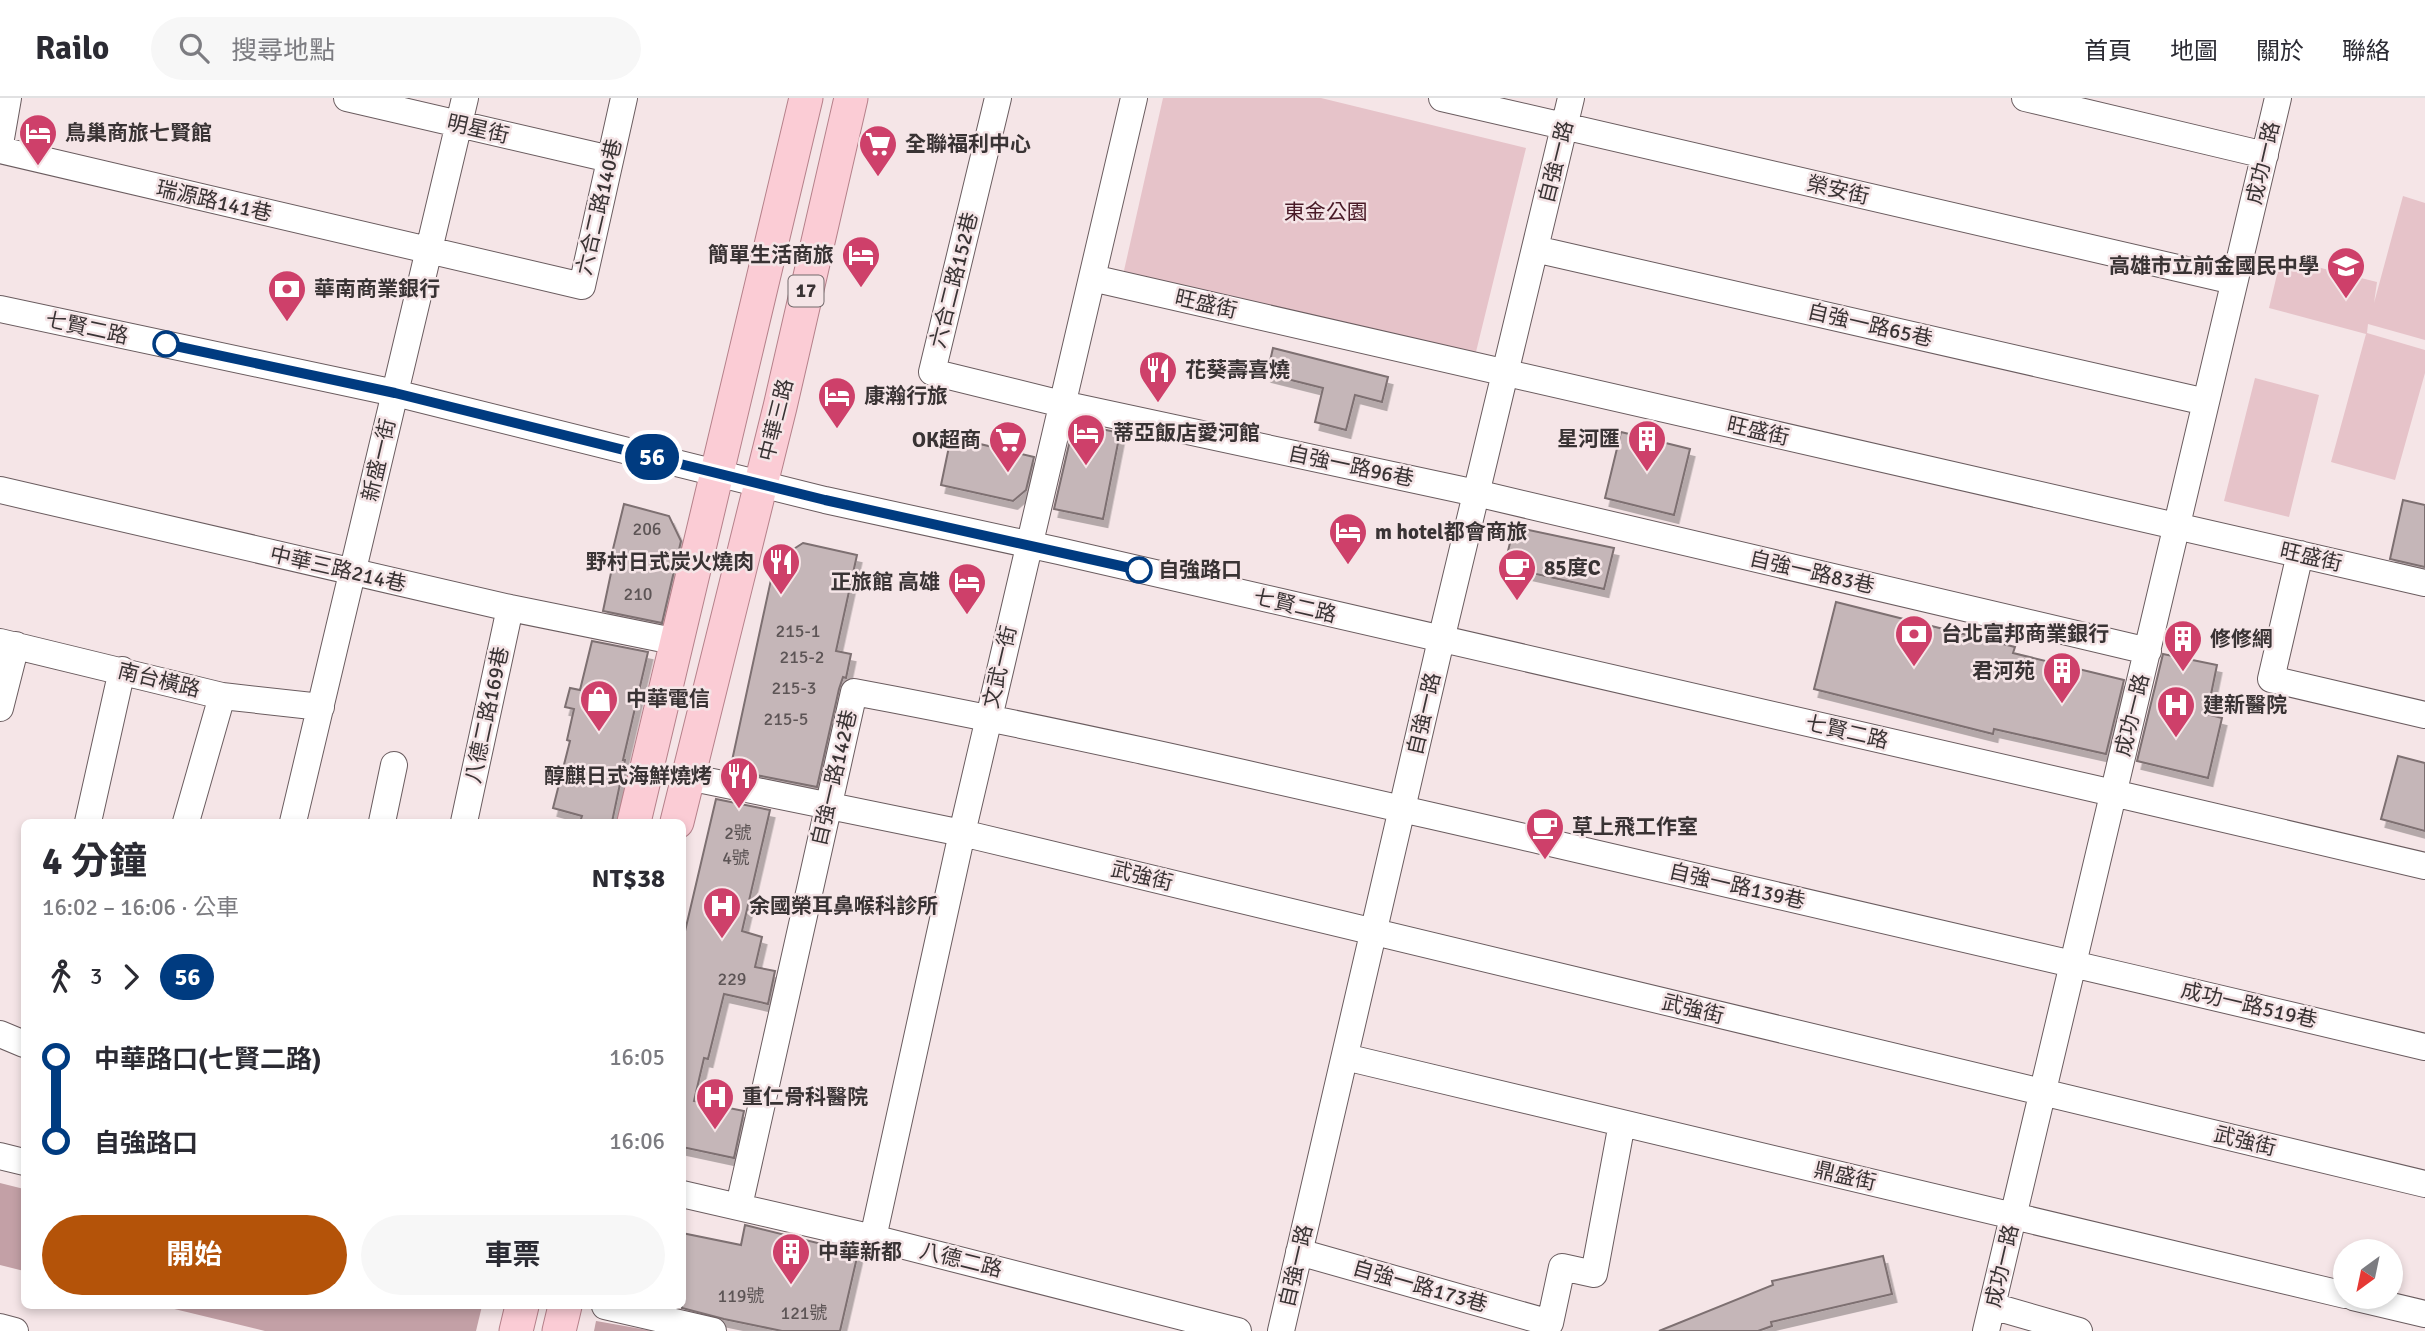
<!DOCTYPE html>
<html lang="zh-TW">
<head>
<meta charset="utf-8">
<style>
	:root { --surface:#fff; --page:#f7f7f7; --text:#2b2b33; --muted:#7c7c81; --line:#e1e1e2; --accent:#b45309 }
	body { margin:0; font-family:Signika,"Noto Sans TC",sans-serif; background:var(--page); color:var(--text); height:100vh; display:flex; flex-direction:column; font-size:26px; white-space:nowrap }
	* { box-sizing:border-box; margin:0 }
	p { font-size:23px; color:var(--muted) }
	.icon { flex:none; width:38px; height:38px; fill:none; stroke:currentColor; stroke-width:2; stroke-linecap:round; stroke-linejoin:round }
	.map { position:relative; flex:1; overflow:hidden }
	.side { position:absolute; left:21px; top:721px; width:665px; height:490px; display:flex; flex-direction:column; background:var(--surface); border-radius:10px; box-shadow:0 4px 10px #0003 }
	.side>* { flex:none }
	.badge { padding:0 14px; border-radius:23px; font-size:24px; line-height:46px }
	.needle { width:46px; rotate:213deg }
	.buttons { position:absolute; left:2333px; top:1141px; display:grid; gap:14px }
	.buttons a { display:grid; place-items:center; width:70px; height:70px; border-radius:50%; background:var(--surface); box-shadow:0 4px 10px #0003; font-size:35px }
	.map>.badge { position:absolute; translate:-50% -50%; box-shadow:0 0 0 4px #fff }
	.legs { display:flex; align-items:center; gap:10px; height:77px; padding:0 21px; font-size:23px }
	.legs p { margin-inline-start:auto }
	.head { display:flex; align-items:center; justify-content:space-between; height:119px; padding:0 21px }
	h1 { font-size:38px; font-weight:700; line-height:52px }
	.button { display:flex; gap:14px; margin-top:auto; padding:14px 21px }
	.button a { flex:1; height:80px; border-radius:42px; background:var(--accent); color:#fff; font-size:28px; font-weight:700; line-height:80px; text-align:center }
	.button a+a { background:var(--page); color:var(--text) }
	ul { padding:0 21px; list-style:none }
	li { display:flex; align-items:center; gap:24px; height:84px; font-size:26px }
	li i { display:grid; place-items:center; width:10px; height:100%; margin:0 9px; background:currentColor }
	li i::after { content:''; width:18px; height:18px; margin:-9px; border:5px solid; border-radius:50%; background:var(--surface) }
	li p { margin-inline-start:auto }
	li:first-child i { background:linear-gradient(#0000 50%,currentColor 0) }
	li:last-child i { background:linear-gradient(currentColor 50%,#0000 0) }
	header { display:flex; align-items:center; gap:42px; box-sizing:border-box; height:98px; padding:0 35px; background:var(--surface); border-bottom:2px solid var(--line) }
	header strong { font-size:33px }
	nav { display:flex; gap:38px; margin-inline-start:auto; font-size:24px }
	.search { width:490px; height:63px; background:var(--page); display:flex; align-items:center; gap:18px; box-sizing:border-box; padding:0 24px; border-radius:38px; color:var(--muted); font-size:26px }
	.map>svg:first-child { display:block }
	.green { fill:#e6c3c9 }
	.water { fill:#c3a0a6 }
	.pier { fill:#f5e5e7 }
	.building { fill:#c5b6b8; stroke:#7d6f71; stroke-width:2; filter:url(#shadow) }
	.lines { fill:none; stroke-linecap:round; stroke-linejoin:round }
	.minor-casing { stroke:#6a5c5f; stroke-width:28 }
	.major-casing { stroke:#b5808a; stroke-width:35 }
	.minor { stroke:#fff; stroke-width:26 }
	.major { stroke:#fbccd5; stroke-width:33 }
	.line-1-casing { stroke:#fff; stroke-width:16 }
	.line-1 { stroke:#003b80; stroke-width:10 }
	.stop-1-dot { fill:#fff; stroke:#003b80; stroke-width:3.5 }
	.labels { text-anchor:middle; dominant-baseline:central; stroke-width:5; stroke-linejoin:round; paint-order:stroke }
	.number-label { font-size:18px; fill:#5c5455 }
	.shield { fill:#f5e5e7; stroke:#71686a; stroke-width:2 }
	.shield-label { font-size:19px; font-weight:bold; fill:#393334 }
	.street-label { font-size:21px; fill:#393334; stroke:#f5e5e7 }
	.poi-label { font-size:21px; font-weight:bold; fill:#393334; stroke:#f5e5e7; text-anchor:start }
	.park-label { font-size:21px; fill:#481926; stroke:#f5e5e7 }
	.stop-label { font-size:21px; font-weight:bold; fill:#393334; stroke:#f5e5e7; text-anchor:start }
</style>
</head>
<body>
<header>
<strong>Railo</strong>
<div class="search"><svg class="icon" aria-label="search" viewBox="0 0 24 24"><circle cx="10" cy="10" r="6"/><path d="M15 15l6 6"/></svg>搜尋地點</div>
<nav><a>首頁</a><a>地圖</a><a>關於</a><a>聯絡</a></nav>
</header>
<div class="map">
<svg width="2425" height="1233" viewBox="0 0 2425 1233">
	<defs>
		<filter id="shadow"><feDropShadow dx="4.5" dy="8" stdDeviation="0" flood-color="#0004"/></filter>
	</defs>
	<rect width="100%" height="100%" fill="#f5e5e7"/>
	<path class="green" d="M1163,0H1321L1526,50L1474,262L1123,177Z
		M2403,98L2425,105V242L2368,226L2367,235L2425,252V275L2395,382L2331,364L2366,236L2269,210L2281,160L2377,184L2374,205Z
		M2255,280L2319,297L2289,419L2224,403Z"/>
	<path class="water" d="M0,1085L24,1091V1173L0,1167Z
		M162,1208H511L653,1233H265Z"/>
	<path class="pier" d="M482,1208H531L597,1218L594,1233H476Z"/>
	<path class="building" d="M1273,250L1388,279L1382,304L1355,297L1346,332L1315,324L1323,290L1267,276Z
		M1074,325L1120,335L1103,421L1054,411Z
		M1621,334L1690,351L1674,417L1605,400Z
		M951,339L1034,359L1026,392L1013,403L941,387Z
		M2403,402L2425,407V469L2390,461Z
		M624,406L669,418L681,443L662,525L603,513L615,456L612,455Z
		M1514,429L1614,450L1604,491L1504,469Z
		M803,445L857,457L836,553L851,556L846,580L843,579L839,591L817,689L730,672L775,463Z
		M1836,504L2015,549L2013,555L2124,582L2106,656L1994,631L1993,636L1814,591Z
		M592,543L648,554L623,662H625L612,724H580L582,718L553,710L570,643L567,642L574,611L565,609L570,590L580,592Z
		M2163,556L2217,567L2207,616L2222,620L2208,680L2137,663Z
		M2398,658L2425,665V733L2381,721Z
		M716,701L770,712L742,833L762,839L755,869L775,873L768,906L724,896L708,961L704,960L694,1003L744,1013L734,1060L682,1049V846Z
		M745,1127L858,1155L840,1233H782L724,1221L682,1210V1135L741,1147Z
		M1883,1158L1892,1196L1771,1224L1772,1228L1758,1233H1659L1773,1187L1772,1183Z"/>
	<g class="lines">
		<defs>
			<path id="minor" d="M347,0L610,61
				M998,0L932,274L1062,306L1476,395L2148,553
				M1442,0L2234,183
				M2025,0L2265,57
				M0,46L8,0
				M0,52L582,188L624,0
				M1535,151L2206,304
				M1092,180L2425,485
				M0,211L395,295L825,402L1059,453L2113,695L2425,768
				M0,392L510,510L678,544
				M2300,456L2271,581L2425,617
				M0,544L222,598L321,609
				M0,610L16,547
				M688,679L962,735L2425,1086
				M88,724L122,572
				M186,724L222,598
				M293,724L465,0
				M382,724L394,667
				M464,724L510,510
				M0,936L24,946
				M1345,959L2345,1197
				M0,1058L24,1064
				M682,1096L873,1140L1238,1233
				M739,1108L854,594C1085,637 1313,691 1542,743C1837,811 2131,879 2425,949
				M873,1140L962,735L1134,0
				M1299,1154L1550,1225L1562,1169L1594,1176L1622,1025
				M2353,1199L2425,1216
				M605,1208L713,1233
				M1992,1208L2079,1233
				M0,1229L15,1233
				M1281,1233L1441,542L1571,0
				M1986,1233L2278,0"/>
			<path id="major" d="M634,724L806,0
				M677,724L780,309L851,0
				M516,1233L522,1208
				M559,1233L565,1208"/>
		</defs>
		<use href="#minor" class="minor-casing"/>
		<use href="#major" class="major-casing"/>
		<use href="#minor" class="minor"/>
		<use href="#major" class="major"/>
	</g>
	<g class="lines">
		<defs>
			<path id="line-1" d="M166,246L395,295L825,402L1139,472"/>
		</defs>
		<use href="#line-1" class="line-1-casing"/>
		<use href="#line-1" class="line-1"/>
	</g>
	<defs>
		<symbol id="hotel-pin" viewBox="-11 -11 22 30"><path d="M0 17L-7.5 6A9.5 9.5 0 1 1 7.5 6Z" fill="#ce406a" stroke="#f5e5e7"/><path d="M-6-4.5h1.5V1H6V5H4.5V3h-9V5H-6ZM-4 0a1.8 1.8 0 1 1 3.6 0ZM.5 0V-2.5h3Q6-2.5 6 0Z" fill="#fff"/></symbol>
		<symbol id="supermarket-pin" viewBox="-11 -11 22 30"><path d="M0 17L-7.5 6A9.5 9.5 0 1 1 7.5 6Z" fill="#ce406a" stroke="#f5e5e7"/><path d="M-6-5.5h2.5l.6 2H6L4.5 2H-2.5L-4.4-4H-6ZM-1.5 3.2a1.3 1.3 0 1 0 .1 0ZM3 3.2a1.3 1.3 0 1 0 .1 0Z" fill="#fff"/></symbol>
		<symbol id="school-pin" viewBox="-11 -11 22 30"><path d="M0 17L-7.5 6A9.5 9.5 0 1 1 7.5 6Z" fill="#ce406a" stroke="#f5e5e7"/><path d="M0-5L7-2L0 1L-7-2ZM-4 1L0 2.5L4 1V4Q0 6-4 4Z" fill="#fff"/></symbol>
		<symbol id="bank-pin" viewBox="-11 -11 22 30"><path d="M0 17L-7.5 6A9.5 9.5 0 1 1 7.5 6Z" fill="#ce406a" stroke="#f5e5e7"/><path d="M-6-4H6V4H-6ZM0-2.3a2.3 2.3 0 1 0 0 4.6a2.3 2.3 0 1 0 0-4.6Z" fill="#fff"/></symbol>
		<symbol id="restaurant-pin" viewBox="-11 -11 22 30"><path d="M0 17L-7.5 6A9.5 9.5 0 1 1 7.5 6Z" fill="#ce406a" stroke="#f5e5e7"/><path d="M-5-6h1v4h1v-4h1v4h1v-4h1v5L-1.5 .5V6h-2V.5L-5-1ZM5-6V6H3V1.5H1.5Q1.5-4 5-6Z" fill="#fff"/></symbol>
		<symbol id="building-pin" viewBox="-11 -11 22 30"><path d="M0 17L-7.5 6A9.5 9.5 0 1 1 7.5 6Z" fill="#ce406a" stroke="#f5e5e7"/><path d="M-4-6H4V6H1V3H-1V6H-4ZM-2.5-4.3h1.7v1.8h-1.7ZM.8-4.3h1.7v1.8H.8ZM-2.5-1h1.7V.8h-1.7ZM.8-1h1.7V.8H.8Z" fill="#fff"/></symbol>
		<symbol id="cafe-pin" viewBox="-11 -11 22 30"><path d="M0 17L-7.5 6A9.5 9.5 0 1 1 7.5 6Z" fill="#ce406a" stroke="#f5e5e7"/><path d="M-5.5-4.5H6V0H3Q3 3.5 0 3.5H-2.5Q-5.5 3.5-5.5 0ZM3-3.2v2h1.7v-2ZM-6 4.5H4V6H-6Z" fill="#fff"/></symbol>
		<symbol id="shop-pin" viewBox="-11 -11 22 30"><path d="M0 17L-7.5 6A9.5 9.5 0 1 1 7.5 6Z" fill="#ce406a" stroke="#f5e5e7"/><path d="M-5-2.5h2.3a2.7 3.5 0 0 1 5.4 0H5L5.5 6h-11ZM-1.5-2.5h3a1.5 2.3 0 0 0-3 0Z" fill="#fff"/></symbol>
		<symbol id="hospital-pin" viewBox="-11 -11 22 30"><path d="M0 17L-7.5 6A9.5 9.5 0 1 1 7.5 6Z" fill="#ce406a" stroke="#f5e5e7"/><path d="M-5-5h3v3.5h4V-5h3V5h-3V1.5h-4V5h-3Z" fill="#fff"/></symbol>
	</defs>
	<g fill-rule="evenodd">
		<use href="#hotel-pin" x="16" y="13" width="44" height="60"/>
		<use href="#supermarket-pin" x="856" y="24" width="44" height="60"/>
		<use href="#hotel-pin" x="839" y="135" width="44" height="60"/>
		<use href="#school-pin" x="2324" y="146" width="44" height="60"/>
		<use href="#bank-pin" x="265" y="169" width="44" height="60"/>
		<use href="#restaurant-pin" x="1136" y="250" width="44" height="60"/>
		<use href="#hotel-pin" x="815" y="276" width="44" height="60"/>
		<use href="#hotel-pin" x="1064" y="313" width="44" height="60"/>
		<use href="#building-pin" x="1625" y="319" width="44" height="60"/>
		<use href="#supermarket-pin" x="986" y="320" width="44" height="60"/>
		<use href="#hotel-pin" x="1326" y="412" width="44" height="60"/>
		<use href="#restaurant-pin" x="759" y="442" width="44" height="60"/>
		<use href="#cafe-pin" x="1495" y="448" width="44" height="60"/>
		<use href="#hotel-pin" x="945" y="462" width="44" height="60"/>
		<use href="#bank-pin" x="1892" y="514" width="44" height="60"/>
		<use href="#building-pin" x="2161" y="519" width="44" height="60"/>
		<use href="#building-pin" x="2040" y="551" width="44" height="60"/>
		<use href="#shop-pin" x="577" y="579" width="44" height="60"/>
		<use href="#hospital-pin" x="2154" y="585" width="44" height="60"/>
		<use href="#restaurant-pin" x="717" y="656" width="44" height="60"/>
		<use href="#cafe-pin" x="1523" y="707" width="44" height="60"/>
		<use href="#hospital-pin" x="700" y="786" width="44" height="60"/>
		<use href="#hospital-pin" x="693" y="977" width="44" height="60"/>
		<use href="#building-pin" x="769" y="1132" width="44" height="60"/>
	</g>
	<g class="stop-1-dot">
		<circle cx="166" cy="246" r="12"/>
		<circle cx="1139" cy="472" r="12"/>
	</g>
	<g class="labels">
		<g class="number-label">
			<text x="647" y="431">206</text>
			<text x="638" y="496">210</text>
			<text x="798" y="533">215-1</text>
			<text x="802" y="559">215-2</text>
			<text x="794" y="590">215-3</text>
			<text x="786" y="621">215-5</text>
			<text x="738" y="735">2號</text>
			<text x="736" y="760">4號</text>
			<text x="732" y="881">229</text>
			<text x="741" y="1198">119號</text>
			<text x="804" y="1215">121號</text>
		</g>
		<rect class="shield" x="788.5" y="177.5" width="35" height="31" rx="5"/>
		<g class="shield-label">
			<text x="806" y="193">17</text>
		</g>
		<g class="street-label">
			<text transform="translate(478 31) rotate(13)">明星街</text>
			<text transform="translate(1556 64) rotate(-76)">自強一路</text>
			<text transform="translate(2263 65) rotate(-77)">成功一路</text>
			<text transform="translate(1838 92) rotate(13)">榮安街</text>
			<text transform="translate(214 103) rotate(13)">瑞源路141巷</text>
			<text transform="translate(599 109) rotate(-77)">六合二路140巷</text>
			<text transform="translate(954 182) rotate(-76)">六合二路152巷</text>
			<text transform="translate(1206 206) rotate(13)">旺盛街</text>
			<text transform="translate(1870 227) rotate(13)">自強一路65巷</text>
			<text transform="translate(87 230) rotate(12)">七賢二路</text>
			<text transform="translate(776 322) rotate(-76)">中華三路</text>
			<text transform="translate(1758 333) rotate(13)">旺盛街</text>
			<text transform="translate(379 362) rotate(-77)">新盛一街</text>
			<text transform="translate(1351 368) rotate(12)">自強一路96巷</text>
			<text transform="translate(2311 459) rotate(13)">旺盛街</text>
			<text transform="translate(338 471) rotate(13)">中華三路214巷</text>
			<text transform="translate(1812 474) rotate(13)">自強一路83巷</text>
			<text transform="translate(1295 508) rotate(13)">七賢二路</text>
			<text transform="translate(1000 569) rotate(-77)">文武一街</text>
			<text transform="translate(159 582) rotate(14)">南台橫路</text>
			<text transform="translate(1424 616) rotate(-77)">自強一路</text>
			<text transform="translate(487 617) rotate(-78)">八德二路169巷</text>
			<text transform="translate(2132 617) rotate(-76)">成功一路</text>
			<text transform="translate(1847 634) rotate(13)">七賢二路</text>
			<text transform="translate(834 680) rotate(-77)">自強一路142巷</text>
			<text transform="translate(1142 778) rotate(14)">武強街</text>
			<text transform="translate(1737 788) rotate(13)">自強一路139巷</text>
			<text transform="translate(2249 907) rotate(13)">成功一路519巷</text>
			<text transform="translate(1693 911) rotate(14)">武強街</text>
			<text transform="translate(2245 1043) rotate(14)">武強街</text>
			<text transform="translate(1845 1078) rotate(13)">鼎盛街</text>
			<text transform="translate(961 1162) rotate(14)">八德二路</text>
			<text transform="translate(1296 1168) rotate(-77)">自強一路</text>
			<text transform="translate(2002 1168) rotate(-77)">成功一路</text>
			<text transform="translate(1420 1188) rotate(16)">自強一路173巷</text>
		</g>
		<g class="poi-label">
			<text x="65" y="35">鳥巢商旅七賢館</text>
			<text x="905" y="46">全聯福利中心</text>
			<text x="834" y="157" text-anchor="end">簡單生活商旅</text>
			<text x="2319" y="168" text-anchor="end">高雄市立前金國民中學</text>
			<text x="314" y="191">華南商業銀行</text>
			<text x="1185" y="272">花葵壽喜燒</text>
			<text x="864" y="298">康瀚行旅</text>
			<text x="1113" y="335">蒂亞飯店愛河館</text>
			<text x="1620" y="341" text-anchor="end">星河匯</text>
			<text x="981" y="342" text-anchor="end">OK超商</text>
			<text x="1375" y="434">m hotel都會商旅</text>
			<text x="754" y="464" text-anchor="end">野村日式炭火燒肉</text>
			<text x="1544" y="470">85度C</text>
			<text x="940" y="484" text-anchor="end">正旅館 高雄</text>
			<text x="1941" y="536">台北富邦商業銀行</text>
			<text x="2210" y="541">修修網</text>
			<text x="2035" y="573" text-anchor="end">君河苑</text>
			<text x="626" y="601">中華電信</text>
			<text x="2203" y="607">建新醫院</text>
			<text x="712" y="678" text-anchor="end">醇麒日式海鮮燒烤</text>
			<text x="1572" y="729">草上飛工作室</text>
			<text x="749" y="808">余國榮耳鼻喉科診所</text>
			<text x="742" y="999">重仁骨科醫院</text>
			<text x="818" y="1154">中華新都</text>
		</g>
		<g class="park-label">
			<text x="1326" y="114">東金公園</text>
		</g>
		<g class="stop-label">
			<text x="1158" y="472">自強路口</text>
		</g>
	</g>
</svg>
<div class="buttons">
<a><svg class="needle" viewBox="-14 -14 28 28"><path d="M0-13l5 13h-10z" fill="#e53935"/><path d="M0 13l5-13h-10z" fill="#7c7c81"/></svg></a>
</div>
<b class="badge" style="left:652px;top:359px;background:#003b80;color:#fff">56</b>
<section class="side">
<div class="head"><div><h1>4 分鐘</h1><p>16:02 – 16:06 · 公車</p></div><b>NT$38</b></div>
<div class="legs"><svg class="icon" aria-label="walk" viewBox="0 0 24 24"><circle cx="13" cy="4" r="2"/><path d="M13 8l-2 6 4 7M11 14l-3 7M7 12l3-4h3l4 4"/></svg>3<svg class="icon" aria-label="forward" viewBox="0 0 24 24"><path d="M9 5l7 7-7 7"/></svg><b class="badge" style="background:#003b80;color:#fff">56</b></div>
<ul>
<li><i style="color:#003b80"></i><b>中華路口(七賢二路)</b><p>16:05</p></li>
<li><i style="color:#003b80"></i><b>自強路口</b><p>16:06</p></li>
</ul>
<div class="button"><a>開始</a><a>車票</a></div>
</section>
</div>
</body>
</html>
